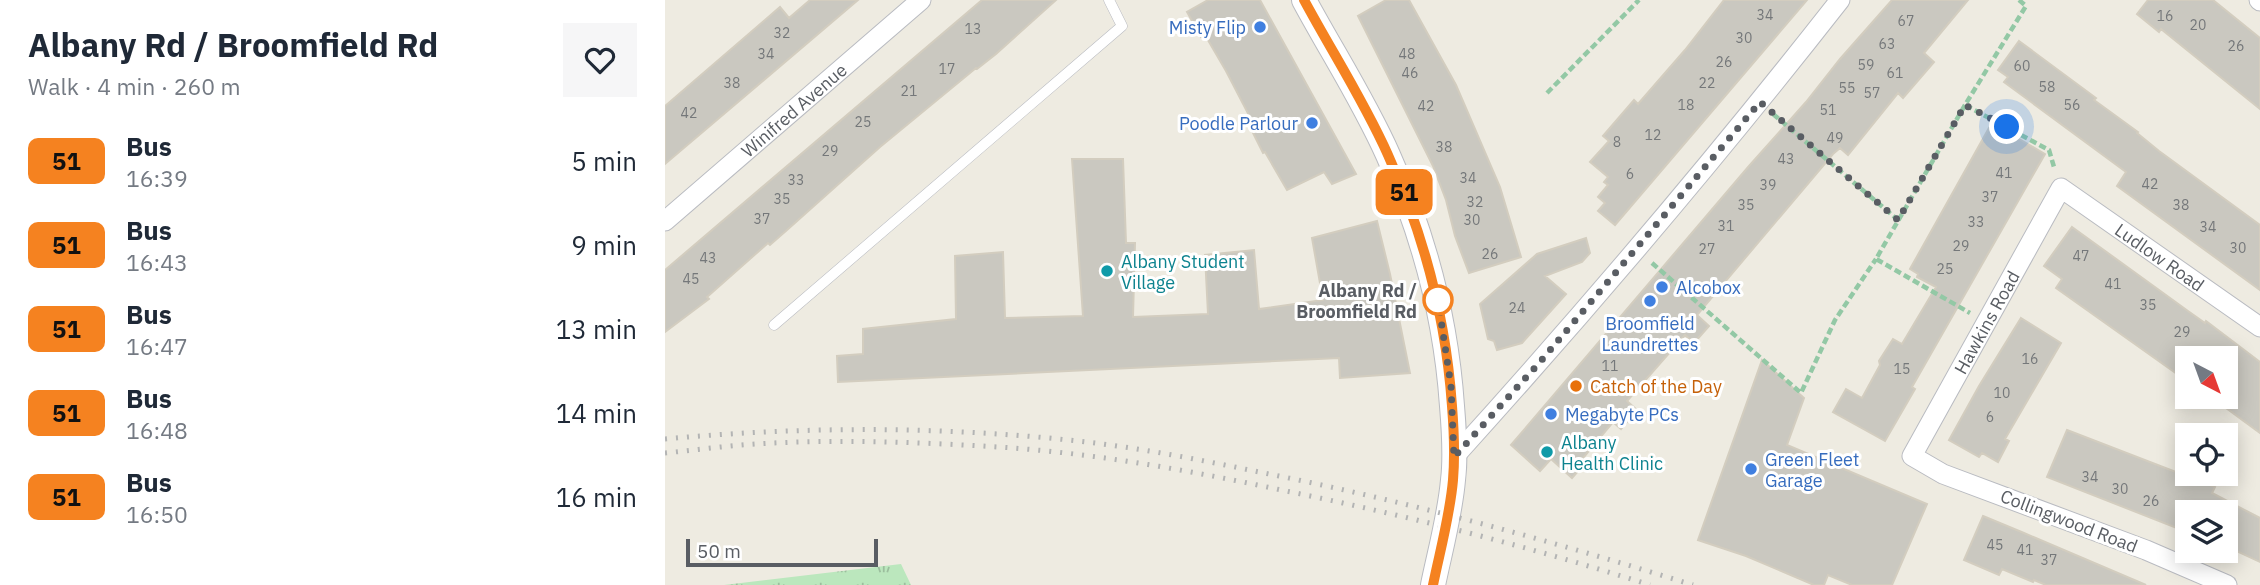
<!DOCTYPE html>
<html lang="en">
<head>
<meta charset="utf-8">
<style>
	:root { --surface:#fff; --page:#f6f6f7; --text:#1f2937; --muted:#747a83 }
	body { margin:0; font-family:"IBM Plex Sans",sans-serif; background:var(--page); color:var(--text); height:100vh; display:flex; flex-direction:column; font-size:26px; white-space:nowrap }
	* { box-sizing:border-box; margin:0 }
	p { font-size:23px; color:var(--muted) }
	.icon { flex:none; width:38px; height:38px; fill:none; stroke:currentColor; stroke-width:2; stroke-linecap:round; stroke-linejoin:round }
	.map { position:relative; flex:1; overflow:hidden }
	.drawer { display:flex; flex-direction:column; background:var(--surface); width:665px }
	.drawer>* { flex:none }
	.badge { padding:0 14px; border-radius:10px; font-size:24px; line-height:46px }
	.needle { width:46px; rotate:139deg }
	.buttons { position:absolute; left:1510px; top:346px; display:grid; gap:14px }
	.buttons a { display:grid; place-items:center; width:63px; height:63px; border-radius:0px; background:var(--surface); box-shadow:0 4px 18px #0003; font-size:35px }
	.scale { position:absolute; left:21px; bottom:18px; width:192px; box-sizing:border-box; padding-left:7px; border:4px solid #595d63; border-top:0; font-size:19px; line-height:24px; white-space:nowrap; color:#595d63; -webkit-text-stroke:5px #fff; paint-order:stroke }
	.you { position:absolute; width:35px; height:35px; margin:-18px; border:5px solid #fff; border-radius:50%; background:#1a73e8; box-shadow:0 0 0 10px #1a73e833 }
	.map>.badge { position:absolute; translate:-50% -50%; box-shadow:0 0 0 4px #fff }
	.round { display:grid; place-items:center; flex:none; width:74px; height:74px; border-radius:0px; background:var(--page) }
	.summary { display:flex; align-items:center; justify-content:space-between; height:119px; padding:0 28px }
	h1 { font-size:33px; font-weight:800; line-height:52px }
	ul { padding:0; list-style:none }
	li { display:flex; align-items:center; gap:21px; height:84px; padding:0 28px }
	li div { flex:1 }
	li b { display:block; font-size:26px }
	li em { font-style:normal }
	li .badge { min-width:77px; font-weight:700; text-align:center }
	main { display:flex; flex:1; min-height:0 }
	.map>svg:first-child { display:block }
	.grass { fill:url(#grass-tufts) }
	.building { fill:#cac8c0; stroke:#d3cdbf; stroke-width:2 }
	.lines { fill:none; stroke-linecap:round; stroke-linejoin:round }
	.service-casing { stroke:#b9bbc1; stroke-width:11 }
	.minor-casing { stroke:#b9bbc1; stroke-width:21 }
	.tertiary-casing { stroke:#b9bbc1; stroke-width:26 }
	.path { stroke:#93c8a5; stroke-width:4.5; stroke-dasharray:7 3.5; stroke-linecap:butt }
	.service { stroke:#fff; stroke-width:10 }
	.minor { stroke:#fff; stroke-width:19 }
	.tertiary { stroke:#fff; stroke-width:24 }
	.rail { stroke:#b3b4b4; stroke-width:5; stroke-dasharray:2 9; stroke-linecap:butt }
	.line-casing { stroke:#fff; stroke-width:16 }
	.line { stroke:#f58220; stroke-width:10 }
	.walk { stroke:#595d63; stroke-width:7; stroke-dasharray:0 12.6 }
	.shop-dot { fill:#3f7fe0; stroke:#fff; stroke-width:2.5 }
	.culture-dot { fill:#0f9aa8; stroke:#fff; stroke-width:2.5 }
	.stop-dot { fill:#fff; stroke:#f58220; stroke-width:3.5 }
	.food-dot { fill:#e8710a; stroke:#fff; stroke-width:2.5 }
	.labels { text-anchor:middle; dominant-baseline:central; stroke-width:6; stroke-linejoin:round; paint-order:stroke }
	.number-label { font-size:14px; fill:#75787a }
	.shop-label { font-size:18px; fill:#366cbe; stroke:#fff; text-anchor:start }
	.street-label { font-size:18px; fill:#595d63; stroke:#fff }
	.culture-label { font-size:18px; fill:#0d838f; stroke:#fff; text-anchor:start }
	.stop-label { font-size:18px; font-weight:bold; fill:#595d63; stroke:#fff; text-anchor:end }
	.food-label { font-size:18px; fill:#c56008; stroke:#fff; text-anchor:start }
</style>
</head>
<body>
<main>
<section class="drawer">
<div class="summary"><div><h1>Albany Rd / Broomfield Rd</h1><p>Walk · 4 min · 260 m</p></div><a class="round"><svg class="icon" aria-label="heart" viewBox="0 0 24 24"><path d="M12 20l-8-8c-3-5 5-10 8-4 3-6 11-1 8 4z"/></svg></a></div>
<ul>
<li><span class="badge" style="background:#f58220;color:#111">51</span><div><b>Bus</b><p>16:39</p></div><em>5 min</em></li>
<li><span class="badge" style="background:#f58220;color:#111">51</span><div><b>Bus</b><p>16:43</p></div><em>9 min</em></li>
<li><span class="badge" style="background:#f58220;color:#111">51</span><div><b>Bus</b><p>16:47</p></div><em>13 min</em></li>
<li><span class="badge" style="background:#f58220;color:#111">51</span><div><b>Bus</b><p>16:48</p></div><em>14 min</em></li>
<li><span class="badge" style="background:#f58220;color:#111">51</span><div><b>Bus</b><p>16:50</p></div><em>16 min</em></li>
</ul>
</section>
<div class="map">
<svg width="1595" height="585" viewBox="0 0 1595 585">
	<defs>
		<pattern id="grass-tufts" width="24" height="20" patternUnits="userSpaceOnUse" patternTransform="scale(1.75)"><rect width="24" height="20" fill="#bbe7bd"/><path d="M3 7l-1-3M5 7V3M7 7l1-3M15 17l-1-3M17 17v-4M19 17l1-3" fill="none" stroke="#9bbe9d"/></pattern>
	</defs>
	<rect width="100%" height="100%" fill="#eeebe1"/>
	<path class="grass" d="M236,564L246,585H59Z"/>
	<path class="building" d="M145,0H193L0,164V106L115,7L124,18Z
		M317,0H391L331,54L312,69L311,68L215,147L122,230L105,245L103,243L42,297L44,299L0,332V270Z
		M543,0H595L691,174L667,184L659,172L622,190L600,152L598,153L584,125L588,123L561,71L540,35L536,37L522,12Z
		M721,0H744L791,85L835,187L856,257L804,273L790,236L781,200L768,166L693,16Z
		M1059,0H1142L950,225L933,211L940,203L933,197L943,185L939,182L943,177L925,162L944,141L938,136L969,100L973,104L1020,50Z
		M1227,0H1303L1259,53L1269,62L1238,98L1233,93L1183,155L1175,148L1168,154L1032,315L1044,326L1029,343L1020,335L962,401L972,410L956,429L948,422L918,458L922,461L907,478L886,459L875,471L846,445L1084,166L1141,102L1175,59Z
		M1483,0H1548L1595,38V109L1496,29L1494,32L1472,14Z
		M1354,41L1431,98L1429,100L1473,132L1472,133L1494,151L1595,225V290L1452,186L1461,172L1339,82L1343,77L1333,70Z
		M1324,128L1346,141L1349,136L1380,154L1247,387L1250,389L1220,441L1168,412L1181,389L1197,398L1215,365L1214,361L1228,339L1237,344L1271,287L1252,277L1253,274L1245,269Z
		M407,159H458L461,243H470L468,317L543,314L540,255L589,250L594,309L658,300L647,238L712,221L725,274L745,373L675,378L674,358L173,382L172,356L198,354V329L291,319L290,256L338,252L340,318L418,316Z
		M1407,227L1523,311L1540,323L1541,321L1595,362V433L1561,408V359H1522V381L1391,288L1397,279L1379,266Z
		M921,238L925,253L917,262L880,276L901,294L857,343L832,350L829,341L823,339L815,304L872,254Z
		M1356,318L1396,343L1340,439L1344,441L1333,462L1317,453L1314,457L1284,440L1314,386Z
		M1097,360L1139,398L1122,445L1262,504L1227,585H1187L1163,575L1159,585H1149L1081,556L1033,540Z
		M1402,430L1550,487L1547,493L1595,518V562L1561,546V513H1522V532L1382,477Z
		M1318,516L1359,533L1481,585H1381L1369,580L1368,582L1337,569L1334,575L1299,560Z"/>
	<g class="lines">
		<defs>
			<path id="service" d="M109,325L457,26L444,0"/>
			<g id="minor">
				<path d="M1594,0L1595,1"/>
				<path id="s1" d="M0,221L256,0"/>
				<path d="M789,457C923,309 1052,157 1175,0"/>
				<path id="s2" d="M1562,585L1481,550L1278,474L1247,456L1396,188L1595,327"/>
			</g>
			<path id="tertiary" d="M639,0C667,52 699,101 723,155C759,235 781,318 787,406C789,430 791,456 788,480C785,515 775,551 768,585"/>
		</defs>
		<use href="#service" class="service-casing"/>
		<use href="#minor" class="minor-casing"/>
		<use href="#tertiary" class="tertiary-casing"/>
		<path class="path" d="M1354,0L1361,6L1300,105L1384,150L1389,167
			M882,93L974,0
			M1300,105L1211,259L1305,313
			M1108,114L1233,220
			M987,263L1136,393L1170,320L1211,259"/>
		<use href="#service" class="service"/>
		<use href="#minor" class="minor"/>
		<use href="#tertiary" class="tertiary"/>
		<path class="rail" d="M0,439C141,426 281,426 422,442C481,449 541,461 599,473C745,502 887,541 1028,585
			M0,453C30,450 60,446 90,444C170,439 253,442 333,447C430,453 527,471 621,491C744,516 866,547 985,585"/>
	</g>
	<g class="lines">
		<defs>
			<path id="line" d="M639,0C667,52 699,101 723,155C759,235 781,318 787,406C789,431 790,456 788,480C785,515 775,551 768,585"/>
		</defs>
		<use href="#line" class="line-casing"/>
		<use href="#line" class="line"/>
		<path class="walk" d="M773,300L786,386L789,457L875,362L1095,102L1233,220L1300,105L1342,127"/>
	</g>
	<g class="shop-dot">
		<circle cx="595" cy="27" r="7"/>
		<circle cx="647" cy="123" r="7"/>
		<circle cx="997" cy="287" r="7"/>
		<circle cx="985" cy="301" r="7"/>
		<circle cx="886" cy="414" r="7"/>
		<circle cx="1086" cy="469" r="7"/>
	</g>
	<g class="culture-dot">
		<circle cx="442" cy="271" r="7"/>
		<circle cx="882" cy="452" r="7"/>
	</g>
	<circle class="stop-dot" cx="773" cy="300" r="14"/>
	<circle class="food-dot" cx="911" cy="386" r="7"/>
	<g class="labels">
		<g class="number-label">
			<text x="1100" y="15">34</text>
			<text x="1500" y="16">16</text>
			<text x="1241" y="21">67</text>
			<text x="1533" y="25">20</text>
			<text x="308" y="29">13</text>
			<text x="117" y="33">32</text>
			<text x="1079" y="38">30</text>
			<text x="1222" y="44">63</text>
			<text x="1571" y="46">26</text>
			<text x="101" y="54">34</text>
			<text x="742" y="54">48</text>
			<text x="1059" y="62">26</text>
			<text x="1201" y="65">59</text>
			<text x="1357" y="66">60</text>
			<text x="282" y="69">17</text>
			<text x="745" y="73">46</text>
			<text x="1230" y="73">61</text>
			<text x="67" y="83">38</text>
			<text x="1042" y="83">22</text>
			<text x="1382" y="87">58</text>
			<text x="1182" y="88">55</text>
			<text x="244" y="91">21</text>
			<text x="1207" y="93">57</text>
			<text x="1021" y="105">18</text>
			<text x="1407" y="105">56</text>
			<text x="761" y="106">42</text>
			<text x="1163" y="110">51</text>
			<text x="24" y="113">42</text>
			<text x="198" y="122">25</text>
			<text x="988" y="135">12</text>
			<text x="1170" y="138">49</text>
			<text x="952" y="142">8</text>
			<text x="779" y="147">38</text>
			<text x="165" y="151">29</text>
			<text x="1121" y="159">43</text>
			<text x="1339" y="173">41</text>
			<text x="965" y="174">6</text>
			<text x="803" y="178">34</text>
			<text x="131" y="180">33</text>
			<text x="1485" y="184">42</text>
			<text x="1103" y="185">39</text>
			<text x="1325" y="197">37</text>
			<text x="117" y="199">35</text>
			<text x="810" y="202">32</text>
			<text x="1081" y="205">35</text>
			<text x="1516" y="205">38</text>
			<text x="97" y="219">37</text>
			<text x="807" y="220">30</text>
			<text x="1311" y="222">33</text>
			<text x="1061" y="226">31</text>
			<text x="1543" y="227">34</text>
			<text x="1296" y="246">29</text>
			<text x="1573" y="248">30</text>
			<text x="1042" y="249">27</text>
			<text x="825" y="254">26</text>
			<text x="1416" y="256">47</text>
			<text x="43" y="258">43</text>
			<text x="1280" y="269">25</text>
			<text x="26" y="279">45</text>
			<text x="1448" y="284">41</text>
			<text x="1483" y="305">35</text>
			<text x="852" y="308">24</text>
			<text x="1517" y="332">29</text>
			<text x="1365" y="359">16</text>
			<text x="945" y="366">11</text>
			<text x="1237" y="369">15</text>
			<text x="1337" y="393">10</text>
			<text x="1325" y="417">6</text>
			<text x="1425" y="477">34</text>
			<text x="1455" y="489">30</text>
			<text x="1486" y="501">26</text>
			<text x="1330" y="545">45</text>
			<text x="1360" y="550">41</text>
			<text x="1384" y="560">37</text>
		</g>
		<g class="shop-label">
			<text x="581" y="27" text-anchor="end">Misty Flip</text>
			<text x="633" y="123" text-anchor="end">Poodle Parlour</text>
			<text x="1011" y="287">Alcobox</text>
			<text x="985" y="323" text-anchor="middle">Broomfield<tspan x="985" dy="21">Laundrettes</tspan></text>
			<text x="900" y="414">Megabyte PCs</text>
			<text x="1100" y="459">Green Fleet<tspan x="1100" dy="21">Garage</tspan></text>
		</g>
		<g class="street-label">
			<text stroke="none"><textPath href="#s1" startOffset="170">Winifred Avenue</textPath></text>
			<text stroke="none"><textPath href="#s2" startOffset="768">Ludlow Road</textPath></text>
			<text stroke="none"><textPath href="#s2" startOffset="494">Hawkins Road</textPath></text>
			<text transform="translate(1404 521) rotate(21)">Collingwood Road</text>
		</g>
		<g class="culture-label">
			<text x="456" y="261">Albany Student<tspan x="456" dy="21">Village</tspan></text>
			<text x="896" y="442">Albany<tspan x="896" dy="21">Health Clinic</tspan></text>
		</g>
		<g class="stop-label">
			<text x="752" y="290">Albany Rd /<tspan x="752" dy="21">Broomfield Rd</tspan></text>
		</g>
		<g class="food-label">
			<text x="925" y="386">Catch of the Day</text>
		</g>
	</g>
</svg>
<div class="buttons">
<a><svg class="needle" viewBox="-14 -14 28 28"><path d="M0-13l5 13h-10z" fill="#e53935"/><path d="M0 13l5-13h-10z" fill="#747a83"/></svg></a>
<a><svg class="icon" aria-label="locate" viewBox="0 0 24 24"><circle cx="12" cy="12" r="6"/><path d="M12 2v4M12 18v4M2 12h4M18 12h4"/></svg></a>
<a><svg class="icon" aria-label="layers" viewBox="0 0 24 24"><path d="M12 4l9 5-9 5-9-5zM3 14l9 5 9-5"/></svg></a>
</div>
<div class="scale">50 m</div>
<div class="you" style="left:1342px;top:127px"></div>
<b class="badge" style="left:739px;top:192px;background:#f58220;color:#111">51</b>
</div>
</main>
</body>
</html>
